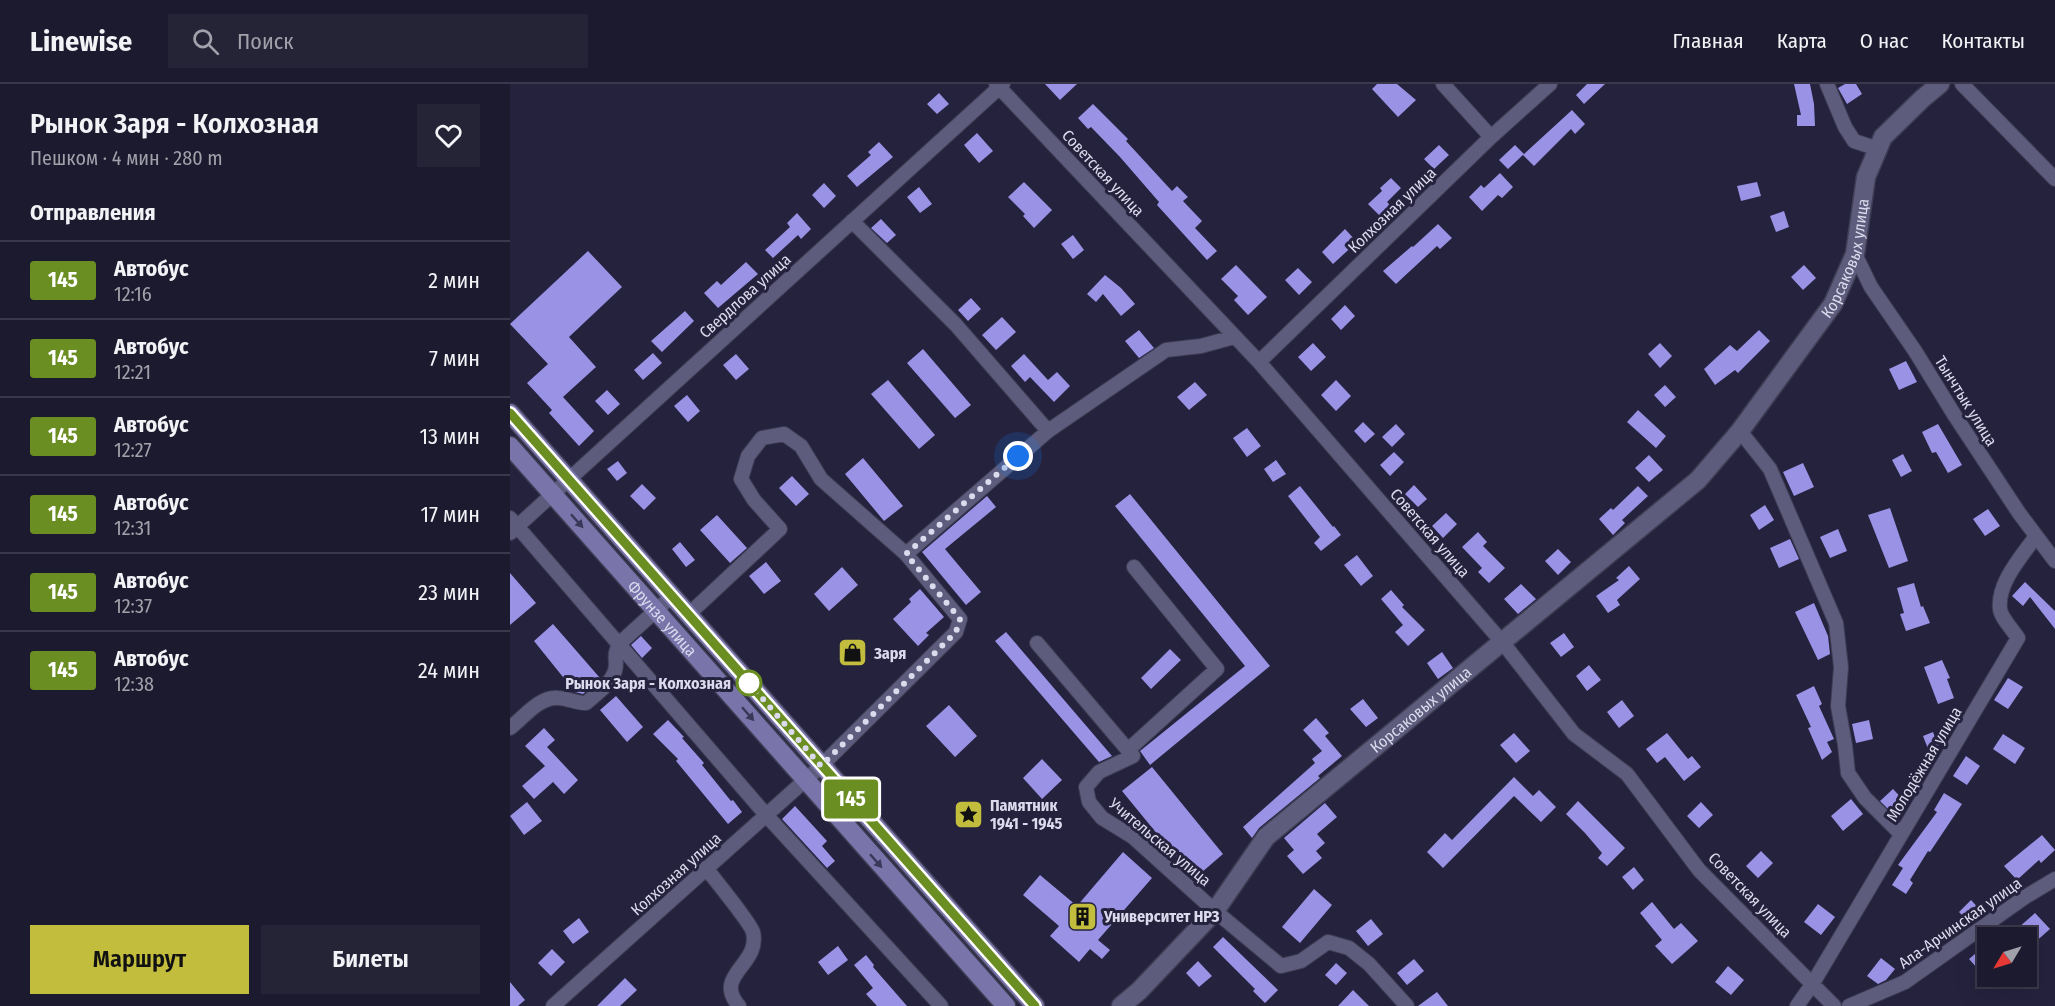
<!DOCTYPE html>
<html lang="ru">
<head>
<meta charset="utf-8">
<style>
	:root { --surface:#1c1a2e; --page:#252336; --text:#f1f3f6; --muted:#a0a1aa; --line:#3a384a; --accent:#c3bd3e }
	body { margin:0; font-family:"Fira Sans Condensed",sans-serif; background:var(--page); color:var(--text); height:100vh; display:flex; flex-direction:column; font-size:22px; white-space:nowrap }
	* { box-sizing:border-box; margin:0 }
	p { font-size:20px; color:var(--muted) }
	.icon { flex:none; width:33px; height:33px; fill:none; stroke:currentColor; stroke-width:2; stroke-linecap:round; stroke-linejoin:round }
	.map { position:relative; flex:1; overflow:hidden }
	.side { display:flex; flex-direction:column; background:var(--surface); width:510px }
	.side>* { flex:none }
	.badge { padding:0 12px; border-radius:4px; font-size:21px; line-height:39px }
	.needle { width:39px; rotate:232deg }
	.fabs { position:absolute; left:1467px; top:843px; display:grid; gap:12px }
	.fabs a { display:grid; place-items:center; width:60px; height:60px; border-radius:0px; background:var(--surface); box-shadow:0 6px 24px #0002,0 0 0 2px var(--line); font-size:30px }
	.you { position:absolute; width:30px; height:30px; margin:-15px; border:4px solid #fff; border-radius:50%; background:#1a73e8; box-shadow:0 0 0 9px #1a73e833 }
	.map>.badge { position:absolute; translate:-50% -50%; box-shadow:0 0 0 3px #fff }
	h2 { padding:0 30px; font-size:22px; line-height:54px }
	.round { display:grid; place-items:center; flex:none; width:63px; height:63px; border-radius:0px; background:var(--page) }
	.overview { display:flex; align-items:center; justify-content:space-between; height:102px; padding:0 30px }
	h1 { font-size:28px; font-weight:600; line-height:45px }
	.action { display:flex; gap:12px; margin-top:auto; padding:12px 30px }
	.action a { flex:1; height:69px; border-radius:0px; background:var(--accent); color:#111; font-size:24px; font-weight:600; line-height:69px; text-align:center }
	.action a+a { background:var(--page); color:var(--text) }
	ul { padding:0; list-style:none }
	li { display:flex; align-items:center; gap:18px; height:78px; padding:0 30px; border-top:2px solid var(--line) }
	li div { flex:1 }
	li b { display:block; font-size:22px }
	li em { font-style:normal }
	li .badge { min-width:66px; font-weight:700; text-align:center }
	header { display:flex; align-items:center; gap:36px; box-sizing:border-box; height:84px; padding:0 30px; background:var(--surface); border-bottom:2px solid var(--line) }
	header strong { font-size:28px }
	nav { display:flex; gap:33px; margin-inline-start:auto; font-size:21px }
	.search { width:420px; height:54px; background:var(--page); display:flex; align-items:center; gap:15px; box-sizing:border-box; padding:0 21px; border-radius:0px; color:var(--muted); font-size:22px }
	main { display:flex; flex:1; min-height:0 }
	.map>svg:first-child { display:block }
	.building { fill:#9992e5 }
	.lines { fill:none; stroke-linecap:round; stroke-linejoin:round }
	.street-casing { stroke:#3f3d54; stroke-width:16 }
	.secondary-casing { stroke:#3f3d54; stroke-width:21 }
	.primary-casing { stroke:#3f3d54; stroke-width:21 }
	.street { stroke:#5e5c7c; stroke-width:14 }
	.secondary { stroke:#5e5c7c; stroke-width:18 }
	.primary { stroke:#7975ab; stroke-width:18 }
	.oneway { fill:#3a3759 }
	.line-casing { stroke:#fff; stroke-width:14 }
	.line { stroke:#6b8e23; stroke-width:9 }
	.walk { stroke:#dcdbee; stroke-width:6; stroke-dasharray:0 10.8 }
	.stop-dot { fill:#fff; stroke:#6b8e23; stroke-width:3 }
	.labels { text-anchor:middle; dominant-baseline:central; stroke-width:6; stroke-linejoin:round; paint-order:stroke }
	.street-label { font-size:16px; fill:#dcdbee; stroke:#25223e }
	.poi-label { font-size:16px; font-weight:bold; fill:#dcdbee; stroke:#25223e; text-anchor:start }
	.stop-label { font-size:16px; font-weight:bold; fill:#dcdbee; stroke:#25223e; text-anchor:end }
</style>
</head>
<body>
<header>
<strong>Linewise</strong>
<div class="search"><svg class="icon" aria-label="search" viewBox="0 0 24 24"><circle cx="10" cy="10" r="6"/><path d="M15 15l6 6"/></svg>Поиск</div>
<nav><a>Главная</a><a>Карта</a><a>О нас</a><a>Контакты</a></nav>
</header>
<main>
<section class="side">
<div class="overview"><div><h1>Рынок Заря - Колхозная</h1><p>Пешком · 4 мин · 280 m</p></div><a class="round"><svg class="icon" aria-label="heart" viewBox="0 0 24 24"><path d="M12 20l-8-8c-3-5 5-10 8-4 3-6 11-1 8 4z"/></svg></a></div>
<h2>Отправления</h2>
<ul>
<li><span class="badge" style="background:#6b8e23;color:#fff">145</span><div><b>Автобус</b><p>12:16</p></div><em>2 мин</em></li>
<li><span class="badge" style="background:#6b8e23;color:#fff">145</span><div><b>Автобус</b><p>12:21</p></div><em>7 мин</em></li>
<li><span class="badge" style="background:#6b8e23;color:#fff">145</span><div><b>Автобус</b><p>12:27</p></div><em>13 мин</em></li>
<li><span class="badge" style="background:#6b8e23;color:#fff">145</span><div><b>Автобус</b><p>12:31</p></div><em>17 мин</em></li>
<li><span class="badge" style="background:#6b8e23;color:#fff">145</span><div><b>Автобус</b><p>12:37</p></div><em>23 мин</em></li>
<li><span class="badge" style="background:#6b8e23;color:#fff">145</span><div><b>Автобус</b><p>12:38</p></div><em>24 мин</em></li>
</ul>
<div class="action"><a>Маршрут</a><a>Билеты</a></div>
</section>
<div class="map">
<svg width="1545" height="922" viewBox="0 0 1545 922">
	<rect width="100%" height="100%" fill="#25223e"/>
	<path class="building" d="M535,0H567L550,16Z
		M867,0H887L906,16L888,33L862,5Z
		M1077,0H1095L1074,20L1066,11Z
		M1284,0H1300L1304,20L1305,42H1287V31H1291Z
		M1335,0H1346L1352,10L1337,20L1328,4Z
		M429,9L439,20L427,30L417,20Z
		M583,20L618,55L616,57L662,107L667,102L678,113L673,117L692,137L685,144L707,167L697,176L647,121L649,118L610,73L581,43L578,45L568,34Z
		M1062,26L1075,40L1065,50L1061,45L1024,82L1013,71Z
		M467,49L483,67L469,79L454,61Z
		M369,58L383,73L347,103L337,92L361,71L358,68Z
		M929,61L939,71L924,85L914,75Z
		M1005,61L1014,70L998,85L989,76Z
		M990,89L1003,103L992,114L988,111L972,127L959,113L971,101L974,104Z
		M881,94L891,104L877,118L883,124L872,134L858,120L872,107L870,104Z
		M514,98L542,126L524,144L513,132L515,130L498,113Z
		M1247,98L1251,112L1231,117L1227,102Z
		M314,99L326,112L314,124L302,111Z
		M409,103L422,120L410,129L397,113Z
		M1274,127L1279,143L1266,148L1260,132Z
		M287,129L301,145L291,155L288,151L263,174L255,166L280,143L277,139Z
		M371,135L386,151L377,159L361,144Z
		M928,140L942,154L930,165L927,162L886,200L873,187L902,162L903,163Z
		M835,145L847,158L823,180L812,168Z
		M563,151L574,166L563,175L551,160Z
		M78,167L112,203L59,253L86,283L53,313L84,347L69,362L39,329L42,326L17,299L38,280L0,240Z
		M236,178L248,190L208,224L194,209L207,197L211,201Z
		M726,181L757,213L738,231L724,216L728,212L711,195Z
		M1294,181L1306,194L1293,206L1281,193Z
		M788,184L802,198L789,211L775,196Z
		M595,191L611,204L625,220L611,232L593,210L586,218L577,210Z
		M461,214L471,225L458,237L448,226Z
		M835,221L845,232L831,246L821,235Z
		M175,227L184,237L152,268L141,257Z
		M492,233L506,248L486,266L472,251Z
		M629,246L644,264L629,274L615,257Z
		M1249,246L1260,257L1228,289L1225,286L1205,301L1194,285L1220,261L1227,267Z
		M803,259L816,273L801,287L788,273Z
		M1150,259L1162,272L1150,284L1138,270Z
		M413,265L461,321L445,334L397,279Z
		M143,269L152,279L133,296L124,286Z
		M226,270L239,285L226,296L213,281Z
		M514,270L538,296L547,288L560,302L544,318L520,293L515,298L501,282Z
		M1396,277L1407,298L1389,306L1379,285Z
		M378,296L425,351L409,365L361,310Z
		M826,296L841,312L826,327L811,311Z
		M685,298L697,311L679,326L667,313Z
		M1155,301L1166,313L1155,323L1144,311Z
		M97,306L110,320L98,331L85,317Z
		M177,311L190,327L178,338L164,322Z
		M1128,326L1156,352L1146,364L1117,338Z
		M853,338L865,350L855,359L844,347Z
		M886,340L895,350L882,363L872,353Z
		M1428,340L1452,381L1438,389L1426,368L1422,369L1412,348Z
		M737,344L751,362L737,373L723,354Z
		M884,368L894,378L880,392L870,381Z
		M1393,370L1402,387L1391,393L1382,376Z
		M1139,371L1153,386L1139,398L1125,384Z
		M353,374L393,422L374,437L335,390Z
		M766,376L776,390L763,398L754,385Z
		M108,377L117,389L107,397L97,385Z
		M1293,379L1304,403L1284,412L1273,388Z
		M282,392L299,410L286,422L269,404Z
		M132,400L146,414L134,426L120,412Z
		M904,401L917,415L908,423L895,410Z
		M790,402L823,443L824,442L831,451L811,467L804,459L810,453L778,412Z
		M1128,402L1138,412L1112,436L1115,439L1103,451L1089,435L1101,424L1103,426Z
		M620,410L760,582L640,681L630,667L735,582L605,422Z
		M477,412L486,423L435,465L471,508L456,521L412,468Z
		M1255,421L1264,436L1249,446L1240,431Z
		M1380,424L1398,477L1379,484L1358,431Z
		M1478,425L1490,442L1475,452L1463,435Z
		M936,429L947,440L933,454L922,442Z
		M207,431L237,464L220,479L190,446Z
		M1328,445L1337,467L1320,474L1310,453Z
		M968,448L977,458L973,462L995,484L979,499L968,488L972,484L952,463Z
		M1280,455L1289,475L1269,484L1260,464Z
		M170,458L185,476L176,483L162,465Z
		M1048,465L1061,478L1048,491L1035,477Z
		M847,471L863,492L851,502L834,481Z
		M256,478L271,497L254,510L239,492Z
		M1119,482L1130,495L1107,516L1110,521L1098,529L1086,512L1109,496L1106,494Z
		M332,483L348,501L319,527L304,510Z
		M0,489L26,519L0,541Z
		M1515,498L1545,527V545L1520,513L1513,522L1502,512Z
		M1404,499L1411,523L1413,522L1420,539L1396,547L1390,530L1394,529L1387,504Z
		M1011,500L1026,515L1008,530L994,515Z
		M410,505L434,533L416,549L419,551L408,562L383,535L401,518L399,515Z
		M881,506L894,521L892,523L915,546L898,562L885,548L893,541L871,515Z
		M1304,519L1318,552L1320,570L1308,576L1285,528Z
		M43,540L90,594L73,610L65,608L24,557Z
		M496,548L602,672L589,678L485,557Z
		M1054,549L1064,563L1051,573L1040,559Z
		M131,552L142,564L132,574L121,561Z
		M660,565L671,576L641,605L631,594Z
		M932,568L943,584L928,595L917,579Z
		M1432,576L1440,594L1437,595L1444,614L1428,620L1414,583Z
		M1079,581L1091,596L1077,607L1066,592Z
		M1498,594L1513,603L1498,625L1484,616Z
		M1304,602L1312,620L1309,622L1324,655L1317,658L1322,668L1312,676L1298,644L1301,643L1286,611Z
		M106,612L133,643L117,658L90,626Z
		M853,615L868,634L856,643L840,625Z
		M1112,616L1124,632L1109,644L1097,628Z
		M439,621L467,652L445,673L416,642Z
		M806,634L819,649L815,652L832,672L808,692L810,694L749,744L742,754L733,743L805,679L802,675L812,667L793,646Z
		M158,636L174,653L172,654L194,679L192,681L221,717L223,716L232,728L218,740L166,677L168,675L143,650Z
		M1359,636L1363,655L1346,659L1342,640Z
		M34,644L45,656L37,663L68,696L54,710L43,698L24,715L12,702L35,682L15,662Z
		M1423,648L1430,666L1420,670L1413,652Z
		M1004,649L1020,667L1006,679L990,661Z
		M1157,649L1178,675L1182,672L1191,683L1174,697L1155,673L1147,679L1136,665Z
		M1493,650L1515,664L1505,680L1483,665Z
		M1456,672L1470,682L1457,701L1443,692Z
		M532,675L552,696L532,715L513,694Z
		M642,683L713,770L684,795L612,707Z
		M1004,693L1023,712L1029,706L1046,723L1031,738L1004,712L933,784L917,768L935,749L942,756Z
		M1383,705L1398,721L1387,734L1370,717Z
		M1434,709L1452,720L1420,768L1418,767L1400,796L1403,799L1396,810L1382,801L1393,784L1388,781L1427,728L1424,726Z
		M1341,715L1353,730L1333,747L1321,732Z
		M1068,717L1115,764L1097,782L1088,774L1092,769L1075,749L1056,730Z
		M17,718L32,737L14,751L0,732Z
		M1191,718L1203,731L1189,744L1177,732Z
		M815,719L827,733L807,750L815,759L806,767L812,774L793,790L777,772L784,766L774,754Z
		M285,722L317,757L312,762L325,777L317,784L272,735Z
		M1532,751L1545,766L1531,779L1529,776L1507,796L1494,782Z
		M1251,767L1263,779L1248,794L1236,782Z
		M613,768L642,794L588,856L600,866L592,875L580,865L569,878L540,852L549,842L513,811L530,791L567,822Z
		M1124,783L1134,796L1123,806L1112,793Z
		M804,805L822,821L790,859L772,843Z
		M1461,816L1474,830L1461,840L1449,828Z
		M1142,818L1164,845L1171,839L1188,857L1162,880L1145,862L1152,856L1130,829Z
		M1308,820L1325,833L1311,851L1294,838Z
		M1525,829L1540,845L1523,860L1508,844Z
		M69,834L79,848L63,860L53,847Z
		M861,835L873,850L858,862L846,847Z
		M713,853L768,906L755,919L743,907L745,905L703,863Z
		M328,862L338,876L318,891L308,878Z
		M1472,864L1478,869V896L1459,875Z
		M42,865L55,878L41,892L28,879Z
		M356,871L364,881L363,883L397,922H367L356,910L363,904L344,881Z
		M1371,874L1385,885L1376,896L1368,900L1357,892Z
		M904,875L914,887L897,901L887,889Z
		M688,877L702,892L689,903L676,889Z
		M826,879L837,889L826,901L815,891Z
		M1218,882L1234,896L1221,911L1205,898Z
		M115,894L127,906L110,922H87Z
		M0,898L15,916L8,922H0Z
		M843,906L859,922H828Z
		M927,908L938,922H908Z"/>
	<g class="lines">
		<defs>
			<path id="street" d="M486,0L749,278L993,559L1064,650L1117,690L1189,786L1324,922
				M933,0L981,53
				M1317,0L1335,43L1344,57L1368,65
				M1452,0L1545,95
				M342,137L446,241L538,347
				M1345,170L1361,203L1405,267L1445,332L1509,429L1545,477
				M749,278L981,53L1040,0
				M1230,347L1260,385L1326,539L1331,583L1328,622L1335,661L1338,689L1355,714L1391,750
				M0,434L257,732L431,922
				M0,449L493,0
				M396,470L538,347L656,266L691,262L724,253
				M527,559L623,672L589,688L576,703L579,718L592,734L623,753L705,827L771,882L791,877L818,858L839,864L859,880L897,922
				M0,644C13,634 30,612 48,614C57,614 66,619 76,619C86,610 100,601 105,587C108,576 102,572 110,559L163,511
				M618,666L707,585L624,483
				M196,784C205,796 240,838 243,848C251,881 202,891 229,922
				M43,922L311,682L446,548L450,535L396,470L311,395L291,362L274,350L252,354L238,372L231,395L244,416L270,445L179,530
				M1287,922L1303,899L1508,554C1503,546 1491,534 1490,525C1487,499 1512,472 1526,452
				M1339,922L1395,898L1515,813L1545,795"/>
			<g id="secondary">
				<path id="s1" d="M611,922L629,907L705,827L756,753L1188,396L1230,347L1323,220L1345,170L1356,93L1373,53L1413,14L1430,0"/>
			</g>
			<g id="primary">
				<path d="M0,329L525,922"/>
				<path id="s2" d="M0,362L496,922"/>
			</g>
		</defs>
		<use href="#street" class="street-casing"/>
		<use href="#secondary" class="secondary-casing"/>
		<use href="#primary" class="primary-casing"/>
		<use href="#street" class="street"/>
		<use href="#secondary" class="secondary"/>
		<use href="#primary" class="primary"/>
	</g>
	<defs><path id="oneway-solid" d="M-6-.8H1V-3.2L6.5 0L1 3.2V.8H-6Z" transform="scale(1.5)"/></defs>
	<g class="oneway">
		<use href="#oneway-solid" transform="translate(67 437) rotate(48)"/>
		<use href="#oneway-solid" transform="translate(238 630) rotate(49)"/>
		<use href="#oneway-solid" transform="translate(366 777) rotate(49)"/>
	</g>
	<g class="lines">
		<defs>
			<path id="line" d="M0,329L525,922"/>
		</defs>
		<use href="#line" class="line-casing"/>
		<use href="#line" class="line"/>
		<path class="walk" d="M239,599L311,682L446,548L450,535L396,470L508,372"/>
	</g>
	<defs>
		<symbol id="shop-square" viewBox="-11 -11 22 22"><rect x="-9" y="-9" width="18" height="18" rx="4" fill="#c3bd3e" stroke="#25223e"/><path d="M-5-2.5h2.3a2.7 3.5 0 0 1 5.4 0H5L5.5 6h-11ZM-1.5-2.5h3a1.5 2.3 0 0 0-3 0Z" fill="#111"/></symbol>
		<symbol id="sight-square" viewBox="-11 -11 22 22"><rect x="-9" y="-9" width="18" height="18" rx="4" fill="#c3bd3e" stroke="#25223e"/><path d="M0-6L1.8-2.2L6-1.7L2.9 1.2L3.7 5.4L0 3.3L-3.7 5.4L-2.9 1.2L-6-1.7L-1.8-2.2Z" fill="#111"/></symbol>
		<symbol id="building-square" viewBox="-11 -11 22 22"><rect x="-9" y="-9" width="18" height="18" rx="4" fill="#c3bd3e" stroke="#25223e"/><path d="M-4-6H4V6H1V3H-1V6H-4ZM-2.5-4.3h1.7v1.8h-1.7ZM.8-4.3h1.7v1.8H.8ZM-2.5-1h1.7V.8h-1.7ZM.8-1h1.7V.8H.8Z" fill="#111"/></symbol>
	</defs>
	<g fill-rule="evenodd">
		<use href="#shop-square" x="326" y="552" width="33" height="33"/>
		<use href="#sight-square" x="442" y="714" width="33" height="33"/>
		<use href="#building-square" x="556" y="816" width="33" height="33"/>
	</g>
	<circle class="stop-dot" cx="239" cy="599" r="12"/>
	<g class="labels">
		<g class="street-label">
			<text transform="translate(593 89) rotate(47)">Советская улица</text>
			<text transform="translate(882 126) rotate(-44)">Колхозная улица</text>
			<text stroke="none"><textPath href="#s1" startOffset="1054">Корсаковых улица</textPath></text>
			<text transform="translate(235 212) rotate(-42)">Свердлова улица</text>
			<text transform="translate(1456 317) rotate(58)">Тынчтык улица</text>
			<text transform="translate(920 449) rotate(49)">Советская улица</text>
			<text stroke="none"><textPath href="#s2" startOffset="230">Фрунзе улица</textPath></text>
			<text stroke="none"><textPath href="#s1" startOffset="424">Корсаковых улица</textPath></text>
			<text transform="translate(1414 680) rotate(-59)">Молодёжная улица</text>
			<text transform="translate(650 758) rotate(40)">Учительская улица</text>
			<text transform="translate(166 790) rotate(-42)">Колхозная улица</text>
			<text transform="translate(1240 811) rotate(46)">Советская улица</text>
			<text transform="translate(1450 839) rotate(-35)">Ала-Арчинская улица</text>
		</g>
		<g class="poi-label">
			<text x="364" y="569">Заря</text>
			<text x="480" y="721">Памятник<tspan x="480" dy="18">1941 - 1945</tspan></text>
			<text x="594" y="832">Университет НРЗ</text>
		</g>
		<g class="stop-label">
			<text x="221" y="599">Рынок Заря - Колхозная</text>
		</g>
	</g>
</svg>
<div class="fabs">
<a><svg class="needle" viewBox="-14 -14 28 28"><path d="M0-13l5 13h-10z" fill="#e53935"/><path d="M0 13l5-13h-10z" fill="#a0a1aa"/></svg></a>
</div>
<div class="you" style="left:508px;top:372px"></div>
<b class="badge" style="left:341px;top:715px;background:#6b8e23;color:#fff">145</b>
</div>
</main>
</body>
</html>
